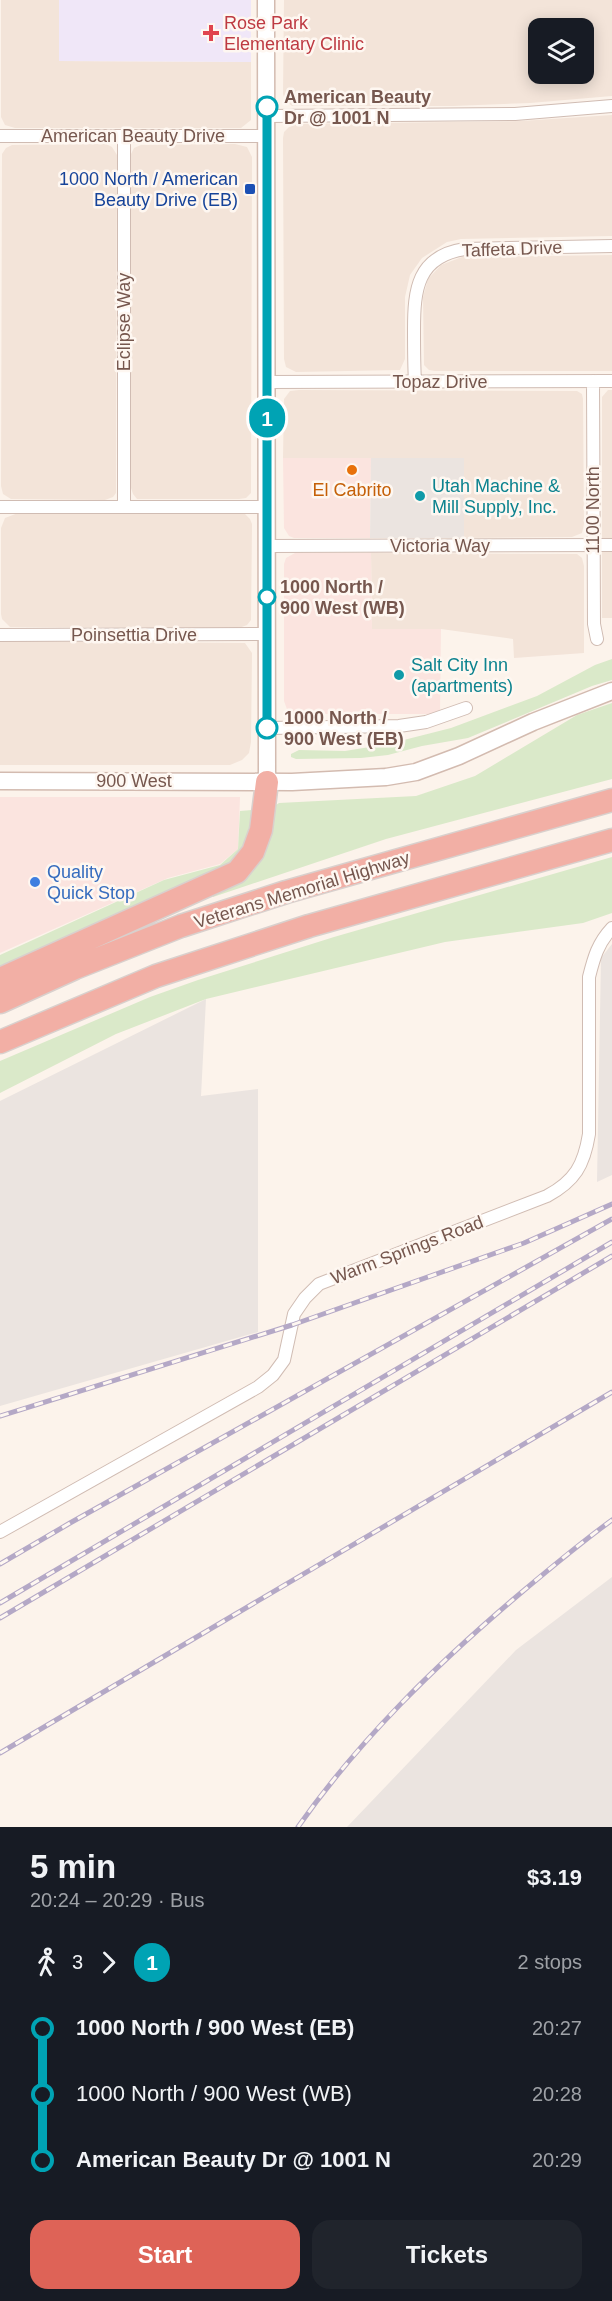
<!DOCTYPE html>
<html lang="en">
<head>
<meta charset="utf-8">
<style>
	:root { --surface:#171b24; --page:#20242c; --text:#f1f3f6; --muted:#9ea1a6; --accent:#de6357 }
	body { margin:0; font-family:Arial,sans-serif; background:var(--page); color:var(--text); height:100vh; display:flex; flex-direction:column; font-size:22px; white-space:nowrap }
	* { box-sizing:border-box; margin:0 }
	p { font-size:20px; color:var(--muted) }
	.icon { flex:none; width:33px; height:33px; fill:none; stroke:currentColor; stroke-width:2; stroke-linecap:round; stroke-linejoin:round }
	.map { position:relative; height:1827px; overflow:hidden }
	.panel { display:flex; flex-direction:column; background:var(--surface); flex:1 }
	.panel>* { flex:none }
	.badge { padding:0 12px; border-radius:20px; font-size:21px; line-height:39px }
	.controls { position:absolute; left:528px; top:18px; display:grid; gap:12px }
	.controls a { display:grid; place-items:center; width:66px; height:66px; border-radius:12px; background:var(--surface); box-shadow:0 3px 15px #0003; font-size:30px }
	.map>.badge { position:absolute; translate:-50% -50%; box-shadow:0 0 0 3px #fff }
	.legs { display:flex; align-items:center; gap:9px; height:66px; padding:0 30px; font-size:20px }
	.legs p { margin-inline-start:auto }
	.overview { display:flex; align-items:center; justify-content:space-between; height:102px; padding:0 30px }
	h1 { font-size:33px; font-weight:700; line-height:45px }
	.action { display:flex; gap:12px; margin-top:auto; padding:12px 30px }
	.action a { flex:1; height:69px; border-radius:18px; background:var(--accent); color:#fff; font-size:24px; font-weight:700; line-height:69px; text-align:center }
	.action a+a { background:var(--page); color:var(--text) }
	ul { padding:0 30px; list-style:none }
	li { display:flex; align-items:center; gap:21px; height:66px; font-size:22px }
	li i { display:grid; place-items:center; width:9px; height:100%; margin:0 8px; background:currentColor }
	li i::after { content:''; width:15px; height:15px; margin:-8px; border:4px solid; border-radius:50%; background:var(--surface) }
	li p { margin-inline-start:auto }
	li:first-child i { background:linear-gradient(#0000 50%,currentColor 0) }
	li:last-child i { background:linear-gradient(currentColor 50%,#0000 0) }
	.map>svg:first-child { display:block }
	.residential { fill:#f3e4d9; fill-rule:evenodd }
	.commercial { fill:#fbe4df }
	.industrial { fill:#ebe4e0 }
	.education { fill:#f0e7f8 }
	.green { fill:#dae9c9 }
	.lines { fill:none; stroke-linecap:round; stroke-linejoin:round }
	.street-casing { stroke:#d0bcb3; stroke-width:14 }
	.secondary-casing { stroke:#d3bbb0; stroke-width:19 }
	.highway-casing { stroke:#d9d0cd; stroke-width:25 }
	.street { stroke:#fff; stroke-width:12 }
	.secondary { stroke:#fff; stroke-width:16 }
	.highway { stroke:#f2afa5; stroke-width:22 }
	.rail-casing { stroke:#b4a8c6; stroke-width:5 }
	.rail { stroke:#fef7f1; stroke-width:3; stroke-dasharray:9; stroke-linecap:butt }
	.line-1-casing { stroke:#fff; stroke-width:14 }
	.line-1 { stroke:#00a3b4; stroke-width:9 }
	.health-dot { fill:#e0444e; stroke:#fef7f1; stroke-width:2 }
	.stop-1-dot { fill:#fff; stroke:#00a3b4; stroke-width:3 }
	.transit-dot { fill:#1a4fb4; stroke:#fef7f1; stroke-width:2 }
	.food-dot { fill:#e8710a; stroke:#fef7f1; stroke-width:2 }
	.culture-dot { fill:#0f9aa8; stroke:#fef7f1; stroke-width:2 }
	.shop-dot { fill:#3f7fe0; stroke:#fef7f1; stroke-width:2 }
	.labels { text-anchor:middle; dominant-baseline:central; stroke-width:5; stroke-linejoin:round; paint-order:stroke }
	.health-label { font-size:18px; fill:#be3a42; stroke:#fef7f1; text-anchor:start }
	.stop-label { font-size:18px; font-weight:bold; fill:#76574e; stroke:#fef7f1; text-anchor:start }
	.street-label { font-size:18px; fill:#76574e; stroke:#fef7f1 }
	.transit-label { font-size:18px; fill:#164399; stroke:#fef7f1; text-anchor:end }
	.culture-label { font-size:18px; fill:#0d838f; stroke:#fef7f1; text-anchor:start }
	.food-label { font-size:18px; fill:#c56008; stroke:#fef7f1 }
	.shop-label { font-size:18px; fill:#366cbe; stroke:#fef7f1; text-anchor:start }
</style>
</head>
<body>
<div class="map">
<svg width="612" height="1827" viewBox="0 0 612 1827">
	<rect width="100%" height="100%" fill="#fcf3eb"/>
	<path class="residential" d="M1,0H59V61L251,62V120L241,128H15L5,125L1,117Z
		M284,0H612V96L530,103L453,106H292L285,100L283,94ZM538,28H584V74H538Z
		M612,115V236L461,239L447,242L422,258L410,275L405,297V359L400,370L296,372L286,367L284,359L283,138L284,132L289,127L295,124L521,121Z
		M106,144L112,147L117,155L116,493L113,497L105,500L11,499L3,494L1,486L2,154L6,148L12,145Z
		M235,144L247,147L252,157L251,493L246,498L239,499H137L133,494L130,485L131,154L134,148L141,145Z
		M612,255V371H435L429,370L424,365L423,297L428,279L441,265L462,257Z
		M299,390L577,391L582,394L583,399L584,524L582,533L572,537L464,538V458H283L284,399L290,391Z
		M608,390H612V618H602V397Z
		M18,513L245,514L250,519L252,524L251,620L247,625L239,628L10,627L2,619L1,614V528L5,518Z
		M371,553L577,554L582,558L584,566V653L514,658L513,639L441,629H372Z
		M0,641L245,643L252,653L251,742L249,753L242,760L230,765H0Z"/>
	<path class="commercial" d="M283,458H371L370,538H294L289,536L284,528Z
		M295,553H371L372,629H441L440,714H297L288,712L284,701V564L286,558Z
		M0,797H240L238,849L220,864L168,878L0,953Z"/>
	<path class="industrial" d="M371,458H464V538H370Z
		M612,944V1175L597,1182L601,958Z
		M206,999L201,1096L258,1089V1332L0,1406V1101Z
		M612,1577V1827H347L516,1650Z"/>
	<path class="education" d="M59,0H251V62L59,61Z"/>
	<path class="green" d="M612,659V680L592,686L468,738L422,746L388,755L361,758L296,759L291,757V754L299,750L345,751L388,744L451,728L537,696L595,665Z
		M612,703V779L386,839L213,897V894L272,832L276,805L279,803L416,796L475,776L577,715Z
		M252,810C249,834 245,845 231,865L0,974V955L164,880L220,865L238,849L240,811Z
		M612,857V913L583,923L445,942L206,999L116,1034L0,1093V1061L150,997L198,980L334,937Z"/>
	<g class="lines">
		<defs>
			<path id="street" d="M267,116L515,114L612,106
				M0,136H267
				M124,137V507
				M593,381L594,624L597,639
				M267,382L612,381
				M415,382C414,364 414,347 414,330C414,290 417,256 465,249L612,246
				M0,507H267
				M267,546L612,545
				M0,635L267,634
				M267,728L399,726L426,722L466,708
				M0,1532L258,1387L273,1375L284,1360L294,1314L305,1298L319,1284L547,1196C575,1181 584,1165 589,1134V977C594,957 598,943 612,928"/>
			<path id="secondary" d="M266,0L267,782
				M0,781L292,782L386,777L416,772L459,756L533,722L612,691"/>
			<path id="highway" d="M0,979L237,872L253,852L261,830L267,782
				M0,1002L75,968L181,926L286,892L612,800
				M0,1042L156,976L309,926L612,840"/>
		</defs>
		<use href="#street" class="street-casing"/>
		<use href="#secondary" class="secondary-casing"/>
		<use href="#highway" class="highway-casing"/>
		<use href="#street" class="street"/>
		<use href="#secondary" class="secondary"/>
		<use href="#highway" class="highway"/>
		<defs>
			<path id="rail" d="M0,1416L292,1325L524,1243L612,1204
				M0,1564L70,1523L612,1219
				M0,1603L612,1242
				M0,1618L612,1256
				M0,1753L612,1392
				M298,1827C359,1740 436,1665 516,1597C548,1570 579,1544 612,1520"/>
		</defs>
		<use href="#rail" class="rail-casing"/>
		<use href="#rail" class="rail"/>
	</g>
	<g class="lines">
		<defs>
			<path id="line-1" d="M267,107V728"/>
		</defs>
		<use href="#line-1" class="line-1-casing"/>
		<use href="#line-1" class="line-1"/>
	</g>
	<path class="health-dot" d="M208 24h6v6h6v6h-6v6h-6v-6h-6v-6h6z"/>
	<g class="stop-1-dot">
		<circle cx="267" cy="107" r="10"/>
		<circle cx="267" cy="597" r="8"/>
		<circle cx="267" cy="728" r="10"/>
	</g>
	<rect class="transit-dot" x="244" y="183" width="12" height="12" rx="3"/>
	<circle class="food-dot" cx="352" cy="470" r="6"/>
	<g class="culture-dot">
		<circle cx="420" cy="496" r="6"/>
		<circle cx="399" cy="675" r="6"/>
	</g>
	<circle class="shop-dot" cx="35" cy="882" r="6"/>
	<g class="labels">
		<g class="health-label">
			<text x="224" y="23">Rose Park<tspan x="224" dy="21">Elementary Clinic</tspan></text>
		</g>
		<g class="stop-label">
			<text x="284" y="97">American Beauty<tspan x="284" dy="21">Dr @ 1001 N</tspan></text>
			<text x="280" y="587">1000 North /<tspan x="280" dy="21">900 West (WB)</tspan></text>
			<text x="284" y="718">1000 North /<tspan x="284" dy="21">900 West (EB)</tspan></text>
		</g>
		<g class="street-label">
			<text x="133" y="136">American Beauty Drive</text>
			<text transform="translate(512 249) rotate(-2)">Taffeta Drive</text>
			<text transform="translate(124 322) rotate(-90)">Eclipse Way</text>
			<text x="440" y="382">Topaz Drive</text>
			<text transform="translate(593 510) rotate(-90)">1100 North</text>
			<text x="440" y="546">Victoria Way</text>
			<text x="134" y="635">Poinsettia Drive</text>
			<text x="134" y="781">900 West</text>
			<text transform="translate(302 890) rotate(-17)">Veterans Memorial Highway</text>
			<text transform="translate(407 1250) rotate(-21)">Warm Springs Road</text>
		</g>
		<g class="transit-label">
			<text x="238" y="179">1000 North / American<tspan x="238" dy="21">Beauty Drive (EB)</tspan></text>
		</g>
		<g class="culture-label">
			<text x="432" y="486">Utah Machine &amp;<tspan x="432" dy="21">Mill Supply, Inc.</tspan></text>
			<text x="411" y="665">Salt City Inn<tspan x="411" dy="21">(apartments)</tspan></text>
		</g>
		<g class="food-label">
			<text x="352" y="490">El Cabrito</text>
		</g>
		<g class="shop-label">
			<text x="47" y="872">Quality<tspan x="47" dy="21">Quick Stop</tspan></text>
		</g>
	</g>
</svg>
<div class="controls">
<a><svg class="icon" aria-label="layers" viewBox="0 0 24 24"><path d="M12 4l9 5-9 5-9-5zM3 14l9 5 9-5"/></svg></a>
</div>
<b class="badge" style="left:267px;top:418px;background:#00a3b4;color:#fff">1</b>
</div>
<section class="panel">
<div class="overview"><div><h1>5 min</h1><p>20:24 – 20:29 · Bus</p></div><b>$3.19</b></div>
<div class="legs"><svg class="icon" aria-label="walk" viewBox="0 0 24 24"><circle cx="13" cy="4" r="2"/><path d="M13 8l-2 6 4 7M11 14l-3 7M7 12l3-4h3l4 4"/></svg>3<svg class="icon" aria-label="forward" viewBox="0 0 24 24"><path d="M9 5l7 7-7 7"/></svg><b class="badge" style="background:#00a3b4;color:#fff">1</b><p>2 stops</p></div>
<ul>
<li><i style="color:#00a3b4"></i><b>1000 North / 900 West (EB)</b><p>20:27</p></li>
<li><i style="color:#00a3b4"></i><span>1000 North / 900 West (WB)</span><p>20:28</p></li>
<li><i style="color:#00a3b4"></i><b>American Beauty Dr @ 1001 N</b><p>20:29</p></li>
</ul>
<div class="action"><a>Start</a><a>Tickets</a></div>
</section>
</body>
</html>
